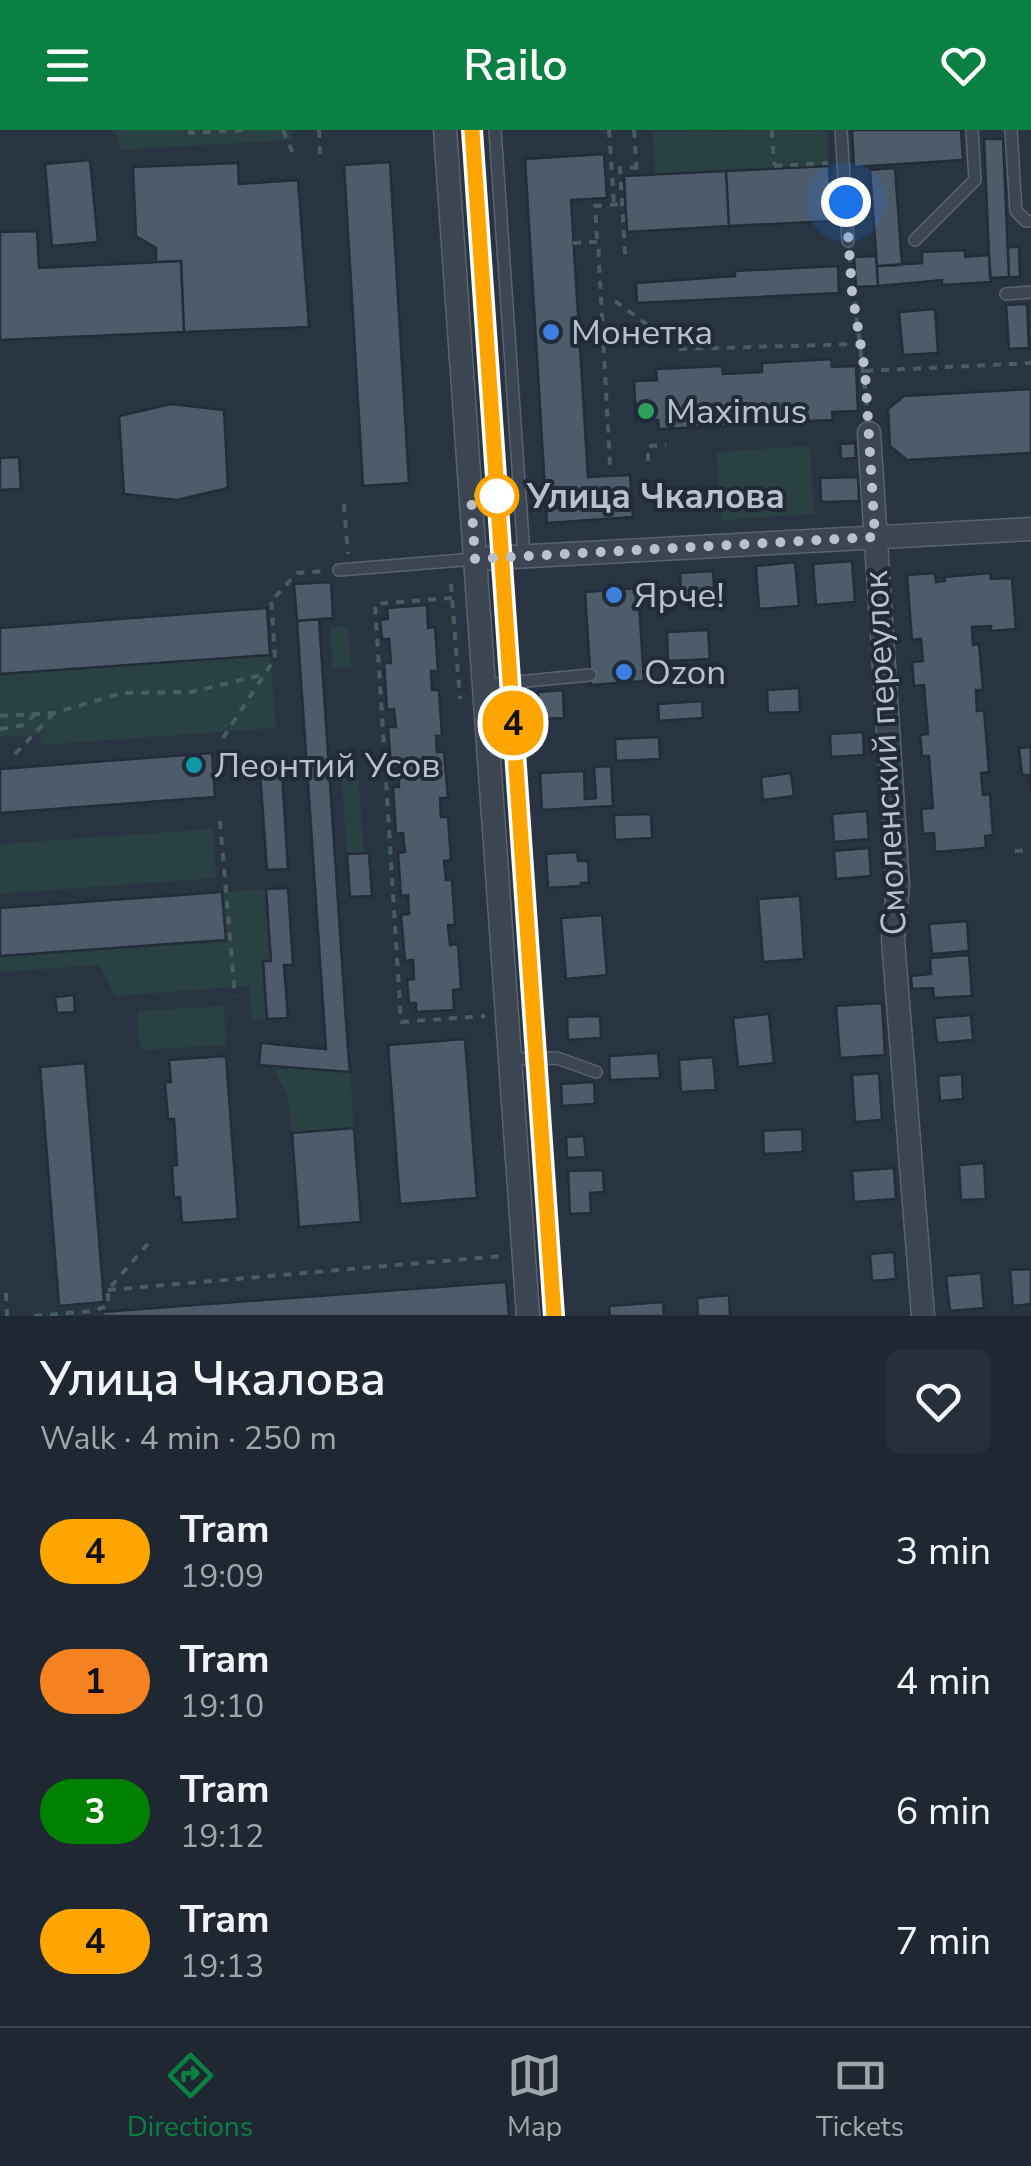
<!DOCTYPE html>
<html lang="en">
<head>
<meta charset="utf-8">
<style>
	:root { --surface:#1e2732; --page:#262f3a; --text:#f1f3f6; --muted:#a1a5ac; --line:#3c444d; --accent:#0b8043 }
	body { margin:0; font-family:"Nunito Sans",sans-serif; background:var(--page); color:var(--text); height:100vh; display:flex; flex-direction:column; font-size:38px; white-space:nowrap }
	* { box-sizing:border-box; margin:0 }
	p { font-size:32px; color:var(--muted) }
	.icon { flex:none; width:55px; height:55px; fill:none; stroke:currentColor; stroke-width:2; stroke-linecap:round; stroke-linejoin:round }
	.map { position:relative; height:1186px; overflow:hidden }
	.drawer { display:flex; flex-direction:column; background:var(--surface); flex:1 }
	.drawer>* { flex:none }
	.badge { padding:0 20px; border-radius:32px; font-size:35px; line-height:65px }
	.you { position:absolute; width:50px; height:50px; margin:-25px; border:8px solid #fff; border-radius:50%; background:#1a73e8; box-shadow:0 0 0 15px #1a73e833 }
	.map>.badge { position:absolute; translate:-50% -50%; box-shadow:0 0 0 5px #fff }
	.round { display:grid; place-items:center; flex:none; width:105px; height:105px; border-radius:15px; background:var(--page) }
	.headline { display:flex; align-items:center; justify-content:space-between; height:170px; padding:0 40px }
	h1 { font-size:48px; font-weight:600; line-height:75px }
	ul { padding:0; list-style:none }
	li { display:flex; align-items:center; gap:30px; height:130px; padding:0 40px }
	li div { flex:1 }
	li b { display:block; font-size:38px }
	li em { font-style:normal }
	li .badge { min-width:110px; font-weight:700; text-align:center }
	header { display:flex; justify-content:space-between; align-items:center; height:130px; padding:0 40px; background:var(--accent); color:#fff; font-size:45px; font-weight:600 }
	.menu { display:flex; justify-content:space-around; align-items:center; height:140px; border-top:2px solid var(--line); background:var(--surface); font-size:28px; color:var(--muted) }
	.menu a { display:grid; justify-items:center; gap:5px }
	.menu .selected { color:var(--accent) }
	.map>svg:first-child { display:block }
	.green { fill:#2a4143 }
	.building { fill:#4e5b6b; stroke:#232c39; stroke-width:2.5 }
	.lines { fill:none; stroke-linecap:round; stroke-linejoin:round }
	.service-casing { stroke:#5a636f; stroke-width:14 }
	.minor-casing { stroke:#5a636f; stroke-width:25 }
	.path { stroke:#485d60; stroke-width:4; stroke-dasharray:8 8; stroke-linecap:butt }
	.service { stroke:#3c4552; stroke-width:11 }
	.minor { stroke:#3c4552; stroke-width:22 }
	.tram { stroke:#5e6a79; stroke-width:2.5 }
	.line-casing { stroke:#fff; stroke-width:22 }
	.line { stroke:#ffa500; stroke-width:15 }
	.walk { stroke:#b9c1cc; stroke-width:10; stroke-dasharray:0 18 }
	.shop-dot { fill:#3f7fe0; stroke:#212a37; stroke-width:4 }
	.leisure-dot { fill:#2e9e5b; stroke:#212a37; stroke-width:4 }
	.stop-dot { fill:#fff; stroke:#ffa500; stroke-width:5 }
	.culture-dot { fill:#0f9aa8; stroke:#212a37; stroke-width:4 }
	.labels { text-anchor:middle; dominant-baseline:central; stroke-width:8; stroke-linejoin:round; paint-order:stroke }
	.poi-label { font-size:35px; fill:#b9c1cc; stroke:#212a37; text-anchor:start }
	.stop-label { font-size:35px; font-weight:bold; fill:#b9c1cc; stroke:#212a37; text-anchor:start }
	.street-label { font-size:35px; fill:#b9c1cc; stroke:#212a37 }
</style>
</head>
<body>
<header><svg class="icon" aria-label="menu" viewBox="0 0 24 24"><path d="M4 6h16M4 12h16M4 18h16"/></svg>Railo<svg class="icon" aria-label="heart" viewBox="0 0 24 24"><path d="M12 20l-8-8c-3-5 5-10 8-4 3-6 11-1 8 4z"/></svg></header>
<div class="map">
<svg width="1031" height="1186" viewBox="0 0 1031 1186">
	<rect width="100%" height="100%" fill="#283442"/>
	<path class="green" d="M114,0H291L292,10L121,20Z
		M827,0L829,36L655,45L653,1Z
		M810,316L814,384L721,390L717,322Z
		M348,496L351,537L333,539L330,497Z
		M270,525L276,598L41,615L40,604L0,607V544Z
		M358,640L364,723L347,724L341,641Z
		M213,699L216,748L0,764V714Z
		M266,759L271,831L263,832L267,889L252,890L249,856L115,866L99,835L0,842V826L225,810L222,762Z
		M224,876L226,915L142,920L138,911L137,881Z
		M272,936L350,942L354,998L292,1003L288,967Z"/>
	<path class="building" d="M852,0H961L963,30L854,37Z
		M984,9H1003L1009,147L990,148Z
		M604,24L607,68L571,70L588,347L630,345L633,387L547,393L525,29Z
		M90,30L98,112L52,116L45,34Z
		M390,32L409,353L363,356L344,35Z
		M238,33L239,54L298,50L309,197L184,202L181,131L156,132V118L136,106L133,37Z
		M829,36L832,91L729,96L726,41Z
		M895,38L902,135L877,136L870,40Z
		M726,41L729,96L627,102L624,46Z
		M37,101L39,138L181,131L184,202L0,210V102Z
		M1008,117H1019L1020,147H1009Z
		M965,120V127L989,125L991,152L942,155V150L878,156L877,136L922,133V122Z
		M876,126L878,156L856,157L854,127Z
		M838,136L839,163L637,173L636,153L735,146V141Z
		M1027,174L1029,218L1009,219L1006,175Z
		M935,179L938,223L903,225L899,182Z
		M831,229L832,237L856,236L858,281L832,282L833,290L763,293V285L725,287V296L659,299L658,290L636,291L634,251L657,250L656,239L722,236L723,244L762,242V233Z
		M1031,259V323L907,330L890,316L888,279L904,266Z
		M171,274L224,280L228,358L177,370L124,364L119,286Z
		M855,313L856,328L841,329L840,314Z
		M19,327L21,359L0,360V328Z
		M858,347L859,371L821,372L820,348Z
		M852,431L855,472L816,475L813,434Z
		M795,432L799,476L759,479L756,436Z
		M713,441L715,473L682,475L680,443Z
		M935,443L936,452L945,451L944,447L990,443L991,449L1012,448L1016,499L991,501V496L972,497L973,515L979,514L983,560H976L977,581L984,580L989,642L981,643L983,665L990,664L993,705L985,706L986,718L935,722L934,703L923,704L921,679L933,678L929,626H922L920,605L928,604L924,555L914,556L912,532L923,531L921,509L912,510L907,445Z
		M331,452L333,488L297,491L294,454Z
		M638,458L644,551L591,555L585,462Z
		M427,475L428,498L435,497L438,541H431L432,560H439L442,606H436L437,622H444L448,668H440L441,687H448L451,730L444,731L446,750H452L455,795H448L450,815L458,814L461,859L453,860L454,880L416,882V873H409L407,850L414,849L413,830L405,831L401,785L409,784L408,765L401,766L398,723L405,722L404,715L403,703L396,704L393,657H399L398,638L391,639L388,597H396L394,579L387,580L384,533H391L389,509H382L380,490L388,489L387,478Z
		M267,478L270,525L0,544V498Z
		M319,489L348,920L350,942L259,935L261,913L326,919L297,491Z
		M708,500L710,529L668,531L667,502Z
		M799,558L800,582L768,583L767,560Z
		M563,560L564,588L539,589L538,562Z
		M702,571L703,588L659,591L658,574Z
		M863,602L864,625L831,627L830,604Z
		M659,607L660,629L616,631L615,609Z
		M1031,617V662L1029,645H1022L1019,618Z
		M212,623L215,667L0,683V639Z
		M281,627L288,739L267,740L259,628Z
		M611,636L613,676L542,680L540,643L584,641L585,669L596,668L594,637Z
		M791,643L794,666L763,670L761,647Z
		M867,681L869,709L834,712L832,684Z
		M651,684L652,708L615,710L614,685Z
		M869,718L871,746L836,749L834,721Z
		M577,722L578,731H588L589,753H581V756L548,758L546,724Z
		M369,723L372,766L350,767L347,724Z
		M288,758L293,835H284L288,888L267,889L263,831H271L266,759Z
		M222,762L226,810L0,826V778Z
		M800,766L804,829L763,832L758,769Z
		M602,785L607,845L566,849L561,788Z
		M967,791L969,821L932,824L929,794Z
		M969,825L972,866L934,868L933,858L912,859L911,846L931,844L930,828Z
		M74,865L75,882L57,883L55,867Z
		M882,873L885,925L840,928L836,876Z
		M769,884L774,933L738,937L733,888Z
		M971,885L973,910L937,913L934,888Z
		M600,886L601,908L568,910L567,887Z
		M465,909L477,1068L400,1074L388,915Z
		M658,923L660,948L610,950L609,926Z
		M226,926L238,1089L182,1093L180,1067L174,1068L172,1036L177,1035L174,989H168L165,952H171L169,930Z
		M713,927L716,960L681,962L679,930Z
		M85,933L104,1172L59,1176L40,937Z
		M879,943L882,990L855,992L852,945Z
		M962,944L963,969L940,971L938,946Z
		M594,952L595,974L562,976L561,954Z
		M354,998L361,1092L299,1097L292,1003Z
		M802,999L803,1022L764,1024L763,1001Z
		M584,1006L586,1027L567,1028L566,1007Z
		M984,1033L986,1069L961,1070L959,1035Z
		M894,1038L896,1069L854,1072L852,1041Z
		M603,1040L604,1062L590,1063L591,1083L570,1084L568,1041Z
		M894,1122L896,1149L872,1151L870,1124Z
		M1031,1139V1174L1013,1176L1010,1140Z
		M981,1143L984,1178L950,1181L946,1146Z
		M506,1152L509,1186H102V1182Z
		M729,1165L730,1186H698L697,1168Z
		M663,1172L664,1186H610L609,1176Z"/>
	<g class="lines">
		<defs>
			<path id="service" d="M495,0L524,426
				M841,0L848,111
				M1011,0L1016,81L1026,91H1031
				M915,110L975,50L972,0
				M1006,164L1031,162
				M339,440L475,429
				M484,555L590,545
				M510,929L557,928L596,942"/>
			<path id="minor" d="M445,0L528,1186
				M869,303L898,755L893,810L923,1186
				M475,429L1031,399"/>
		</defs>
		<use href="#service" class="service-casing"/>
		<use href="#minor" class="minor-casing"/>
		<path class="path" d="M190,0V3L246,0
			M283,0L294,26
			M319,0L320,25
			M609,0L614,74
			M634,0L637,46
			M772,0L774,35
			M774,36L828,33
			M597,109L595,76L622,74
			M573,113L598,112L610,336
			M625,124L620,38L637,37
			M849,124L868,284
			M615,171L680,219L860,214
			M865,241L1031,233
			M648,331V316L666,315
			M344,374L348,424
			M451,454L460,569
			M275,467L297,443L325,441
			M452,468L375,474L401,892L485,886
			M0,586L54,583L122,563L192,562L265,544
			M0,599L24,595L35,584
			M223,608L275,528L271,467
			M15,624L54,583
			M220,691L235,867
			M1015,721L1031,720
			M108,1160L502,1126
			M6,1163L7,1186
			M34,1186L92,1181L108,1176V1160L151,1110"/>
		<use href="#service" class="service"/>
		<use href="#minor" class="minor"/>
		<path class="tram" d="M472,0L554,1186"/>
	</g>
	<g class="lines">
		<defs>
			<path id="line" d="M472,0L554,1186"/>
		</defs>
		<use href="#line" class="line-casing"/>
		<use href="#line" class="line"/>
		<path class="walk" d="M497,366L471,365L475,429L875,407L865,241L852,162L846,72"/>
	</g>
	<g class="shop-dot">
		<circle cx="551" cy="202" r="10"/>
		<circle cx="614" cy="465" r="10"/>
		<circle cx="624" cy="542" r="10"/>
	</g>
	<circle class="leisure-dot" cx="646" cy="281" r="10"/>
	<circle class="stop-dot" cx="497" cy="366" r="20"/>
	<circle class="culture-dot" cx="194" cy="635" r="10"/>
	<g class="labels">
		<g class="poi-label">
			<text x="571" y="202">Монетка</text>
			<text x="666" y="281">Maximus</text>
			<text x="634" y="465">Ярче!</text>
			<text x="644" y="542">Ozon</text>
			<text x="214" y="635">Леонтий Усов</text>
		</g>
		<g class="stop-label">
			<text x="527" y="366">Улица Чкалова</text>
		</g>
		<g class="street-label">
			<text transform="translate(885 623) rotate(-93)">Смоленский переулок</text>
		</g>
	</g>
</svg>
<div class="you" style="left:846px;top:72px"></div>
<b class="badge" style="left:513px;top:593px;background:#ffa500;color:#111">4</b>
</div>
<section class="drawer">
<div class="headline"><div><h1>Улица Чкалова</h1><p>Walk · 4 min · 250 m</p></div><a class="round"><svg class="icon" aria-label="heart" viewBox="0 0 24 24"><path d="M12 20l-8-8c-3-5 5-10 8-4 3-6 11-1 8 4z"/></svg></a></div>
<ul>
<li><span class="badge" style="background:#ffa500;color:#111">4</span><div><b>Tram</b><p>19:09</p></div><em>3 min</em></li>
<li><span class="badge" style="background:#f58220;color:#111">1</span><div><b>Tram</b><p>19:10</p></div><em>4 min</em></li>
<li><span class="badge" style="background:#008000;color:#fff">3</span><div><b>Tram</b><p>19:12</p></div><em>6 min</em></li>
<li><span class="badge" style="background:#ffa500;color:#111">4</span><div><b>Tram</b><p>19:13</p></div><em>7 min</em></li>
</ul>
</section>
<nav class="menu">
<a class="selected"><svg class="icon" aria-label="directions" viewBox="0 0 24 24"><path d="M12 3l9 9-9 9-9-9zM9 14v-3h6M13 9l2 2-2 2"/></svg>Directions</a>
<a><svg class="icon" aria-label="map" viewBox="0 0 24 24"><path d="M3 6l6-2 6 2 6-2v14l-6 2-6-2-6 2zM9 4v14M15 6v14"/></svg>Map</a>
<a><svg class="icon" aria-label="tickets" viewBox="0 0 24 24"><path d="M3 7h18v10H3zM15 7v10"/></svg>Tickets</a>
</nav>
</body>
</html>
